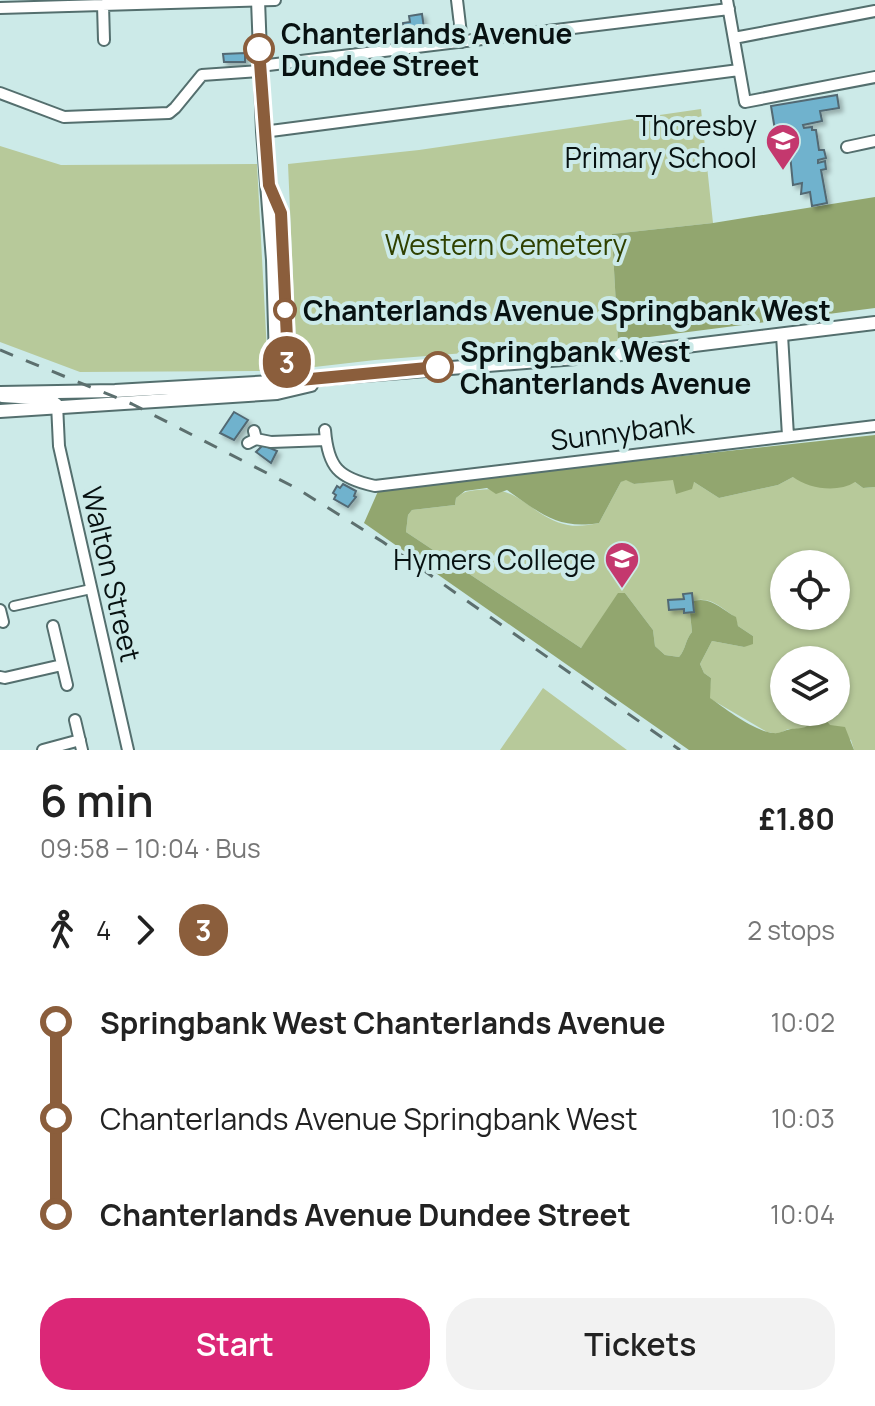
<!DOCTYPE html>
<html lang="en">
<head>
<meta charset="utf-8">
<style>
	:root { --surface:#fff; --page:#f2f2f2; --text:#222; --muted:#767676; --accent:#db2777 }
	body { margin:0; font-family:Manrope,sans-serif; background:var(--page); color:var(--text); height:100vh; display:flex; flex-direction:column; font-size:30px; white-space:nowrap }
	* { box-sizing:border-box; margin:0 }
	p { font-size:26px; color:var(--muted) }
	.icon { flex:none; width:44px; height:44px; fill:none; stroke:currentColor; stroke-width:2; stroke-linecap:round; stroke-linejoin:round }
	.map { position:relative; height:750px; overflow:hidden }
	.drawer { display:flex; flex-direction:column; background:var(--surface); flex:1 }
	.drawer>* { flex:none }
	.badge { padding:0 16px; border-radius:26px; font-size:28px; line-height:52px }
	.fabs { position:absolute; left:770px; top:550px; display:grid; gap:16px }
	.fabs a { display:grid; place-items:center; width:80px; height:80px; border-radius:50%; background:var(--surface); box-shadow:0 2px 6px #0004; font-size:40px }
	.map>.badge { position:absolute; translate:-50% -50%; box-shadow:0 0 0 4px #fff }
	.legs { display:flex; align-items:center; gap:12px; height:88px; padding:0 40px; font-size:26px }
	.legs p { margin-inline-start:auto }
	.head { display:flex; align-items:center; justify-content:space-between; height:136px; padding:0 40px }
	h1 { font-size:44px; font-weight:600; line-height:60px }
	.action { display:flex; gap:16px; margin-top:auto; padding:16px 40px }
	.action a { flex:1; height:92px; border-radius:32px; background:var(--accent); color:#fff; font-size:32px; font-weight:600; line-height:92px; text-align:center }
	.action a+a { background:var(--page); color:var(--text) }
	ul { padding:0 40px; list-style:none }
	li { display:flex; align-items:center; gap:28px; height:96px; font-size:30px }
	li i { display:grid; place-items:center; width:12px; height:100%; margin:0 10px; background:currentColor }
	li i::after { content:''; width:20px; height:20px; margin:-10px; border:6px solid; border-radius:50%; background:var(--surface) }
	li p { margin-inline-start:auto }
	li:first-child i { background:linear-gradient(#0000 50%,currentColor 0) }
	li:last-child i { background:linear-gradient(currentColor 50%,#0000 0) }
	.map>svg:first-child { display:block }
	.green { fill:#b7c99a; fill-rule:evenodd }
	.forest { fill:#92a66f }
	.building { fill:#6fb2cd; stroke:#526973; stroke-width:2; filter:url(#shadow) }
	.lines { fill:none; stroke-linecap:round; stroke-linejoin:round }
	.pedestrian-casing { stroke:#546f6e; stroke-width:12 }
	.minor-casing { stroke:#546f6e; stroke-width:14 }
	.tertiary-casing { stroke:#546f6e; stroke-width:16 }
	.pedestrian { stroke:#fff; stroke-width:8 }
	.minor { stroke:#fff; stroke-width:10 }
	.tertiary { stroke:#fff; stroke-width:12 }
	.rail { stroke:#5c6f6e; stroke-width:3; stroke-dasharray:14 14; stroke-linecap:butt }
	.line-1-casing { stroke:#fff; stroke-width:18 }
	.line-1 { stroke:#8b5e3c; stroke-width:12 }
	.stop-1-dot { fill:#fff; stroke:#8b5e3c; stroke-width:4 }
	.labels { text-anchor:middle; dominant-baseline:central; stroke-width:8; stroke-linejoin:round; paint-order:stroke }
	.stop-label { font-size:28px; font-weight:bold; fill:#071111; stroke:#cceae8; text-anchor:start }
	.poi-label { font-size:28px; fill:#071111; stroke:#cceae8; text-anchor:end }
	.park-label { font-size:28px; fill:#2f4100; stroke:#cceae8 }
	.street-label { font-size:28px; fill:#071111; stroke:#cceae8 }
</style>
</head>
<body>
<div class="map">
<svg width="875" height="750" viewBox="0 0 875 750">
	<defs>
		<filter id="shadow"><feDropShadow dx="3.5" dy="3.5" stdDeviation="2" flood-color="#0004"/></filter>
	</defs>
	<rect width="100%" height="100%" fill="#cceae8"/>
	<path class="green" d="M701,109L713,223L612,234L618,341L375,360L297,369L288,164L419,150Z
		M0,146L61,165L257,164L268,371L80,372L0,342Z
		M793,477L855,482L863,488L875,487V750H854L851,740L809,726L800,730L788,729L778,734L767,732L709,698L711,678L704,673L700,664L712,641L744,647L753,636L738,626L735,617C721,608 711,596 693,601L692,593L683,594L684,599L668,601L670,610L684,609V613H690L692,632C685,640 686,649 679,657L665,655L655,646L653,630L625,593L581,648L406,532L408,515L412,510L455,505L456,498C464,491 468,491 478,490C521,484 531,518 568,525C578,527 589,525 599,523L621,482L626,479L634,484L674,479L676,493L694,482L719,498L778,485ZM784,564H836V616H784ZM784,660H836V712H784Z
		M543,688L627,750H500Z"/>
	<path class="forest" d="M875,197V308L618,341L612,234L713,223Z
		M875,435V487L863,488L855,482C838,493 809,489 793,477L778,485L719,498L694,482L692,489L676,494L673,480L634,484L626,480L621,482L599,523C557,530 539,512 507,490L496,494L487,488L465,491L456,498L455,505L412,510L408,515L406,532L581,648L618,593H625L653,630L655,646L665,655L679,657C686,649 685,640 692,632L690,613L694,612L693,601C711,596 721,609 736,617L738,626L753,636V644L744,647L712,641L700,664L704,673L711,678L710,698C726,709 754,731 773,733C780,734 784,730 791,729C802,728 807,729 814,719H825L830,725L845,727L854,750H689L364,523L379,489Z"/>
	<path class="building" d="M422,14L425,35L405,37L403,23L410,22L409,16Z
		M245,53V62H224L223,54Z
		M837,95L839,108L820,111L822,121L803,125L804,128L812,127V130H816L819,150H824L826,158L818,160V163L825,161L826,169L821,170L827,203L812,206L810,192L801,194L802,183L793,185L790,154L795,153L794,149L787,150L785,140L791,137L785,138L784,132L789,131L788,128L775,130L771,106Z
		M234,412L248,420L234,440L220,433Z
		M263,445L277,451L271,463L256,452Z
		M343,484L356,491L354,496L356,497L348,507L334,499L336,495L333,493L337,486L340,488Z
		M692,593L694,612L684,613V609L669,610L668,600L684,599L683,594Z"/>
	<g class="lines">
		<defs>
			<path id="pedestrian" d="M14,606L91,589"/>
			<path id="minor" d="M457,0L462,42
				M727,0L745,102L875,77
				M103,5L104,40
				M0,8L275,0
				M734,38L875,11
				M260,66L729,9
				M0,93L64,117L169,113L175,108L202,75L260,71
				M263,132L739,70
				M847,147L875,141
				M782,335L788,436
				M2,397L52,400L57,404L59,446L128,750
				M325,430C328,467 338,478 375,486L875,426
				M256,439L271,442L326,440
				M248,443L256,439L254,431
				M0,610L3,622
				M53,626L67,685
				M0,677L5,678L62,665
				M75,720L82,750
				M43,750L80,740"/>
			<path id="tertiary" d="M258,0L263,132L273,260L277,393
				M273,195L281,213L290,387
				M0,393L115,391L289,381L613,355L875,323
				M0,411L277,393L311,385"/>
		</defs>
		<use href="#pedestrian" class="pedestrian-casing"/>
		<use href="#minor" class="minor-casing"/>
		<use href="#tertiary" class="tertiary-casing"/>
		<use href="#pedestrian" class="pedestrian"/>
		<use href="#minor" class="minor"/>
		<use href="#tertiary" class="tertiary"/>
		<path class="rail" d="M0,350L132,404L296,488L383,542L680,750"/>
	</g>
	<g class="lines">
		<defs>
			<path id="line-1" d="M259,49L269,185L281,213L289,381L438,367"/>
		</defs>
		<use href="#line-1" class="line-1-casing"/>
		<use href="#line-1" class="line-1"/>
	</g>
	<defs>
		<symbol id="school-pin" viewBox="-11 -11 22 30"><path d="M0 17L-7.5 6A9.5 9.5 0 1 1 7.5 6Z" fill="#c4386e" stroke="#cceae8"/><path d="M0-5L7-2L0 1L-7-2ZM-4 1L0 2.5L4 1V4Q0 6-4 4Z" fill="#fff"/></symbol>
	</defs>
	<g fill-rule="evenodd">
		<use href="#school-pin" x="763" y="121" width="40" height="54"/>
		<use href="#school-pin" x="602" y="539" width="40" height="54"/>
	</g>
	<g class="stop-1-dot">
		<circle cx="259" cy="49" r="14"/>
		<circle cx="285" cy="310" r="10"/>
		<circle cx="438" cy="367" r="14"/>
	</g>
	<g class="labels">
		<g class="stop-label">
			<text x="281" y="33">Chanterlands Avenue<tspan x="281" dy="32">Dundee Street</tspan></text>
			<text x="303" y="310">Chanterlands Avenue Springbank West</text>
			<text x="460" y="351">Springbank West<tspan x="460" dy="32">Chanterlands Avenue</tspan></text>
		</g>
		<g class="poi-label">
			<text x="757" y="125">Thoresby<tspan x="757" dy="32">Primary School</tspan></text>
			<text x="596" y="559">Hymers College</text>
		</g>
		<g class="park-label">
			<text x="506" y="244">Western Cemetery</text>
		</g>
		<g class="street-label">
			<text transform="translate(622 431) rotate(-7)">Sunnybank</text>
			<text transform="translate(112 574) rotate(77)">Walton Street</text>
		</g>
	</g>
</svg>
<div class="fabs">
<a><svg class="icon" aria-label="locate" viewBox="0 0 24 24"><circle cx="12" cy="12" r="6"/><path d="M12 2v4M12 18v4M2 12h4M18 12h4"/></svg></a>
<a><svg class="icon" aria-label="layers" viewBox="0 0 24 24"><path d="M12 4l9 5-9 5-9-5zM3 14l9 5 9-5"/></svg></a>
</div>
<b class="badge" style="left:287px;top:362px;background:#8b5e3c;color:#fff">3</b>
</div>
<section class="drawer">
<div class="head"><div><h1>6 min</h1><p>09:58 – 10:04 · Bus</p></div><b>£1.80</b></div>
<div class="legs"><svg class="icon" aria-label="walk" viewBox="0 0 24 24"><circle cx="13" cy="4" r="2"/><path d="M13 8l-2 6 4 7M11 14l-3 7M7 12l3-4h3l4 4"/></svg>4<svg class="icon" aria-label="forward" viewBox="0 0 24 24"><path d="M9 5l7 7-7 7"/></svg><b class="badge" style="background:#8b5e3c;color:#fff">3</b><p>2 stops</p></div>
<ul>
<li><i style="color:#8b5e3c"></i><b>Springbank West Chanterlands Avenue</b><p>10:02</p></li>
<li><i style="color:#8b5e3c"></i><span>Chanterlands Avenue Springbank West</span><p>10:03</p></li>
<li><i style="color:#8b5e3c"></i><b>Chanterlands Avenue Dundee Street</b><p>10:04</p></li>
</ul>
<div class="action"><a>Start</a><a>Tickets</a></div>
</section>
</body>
</html>
